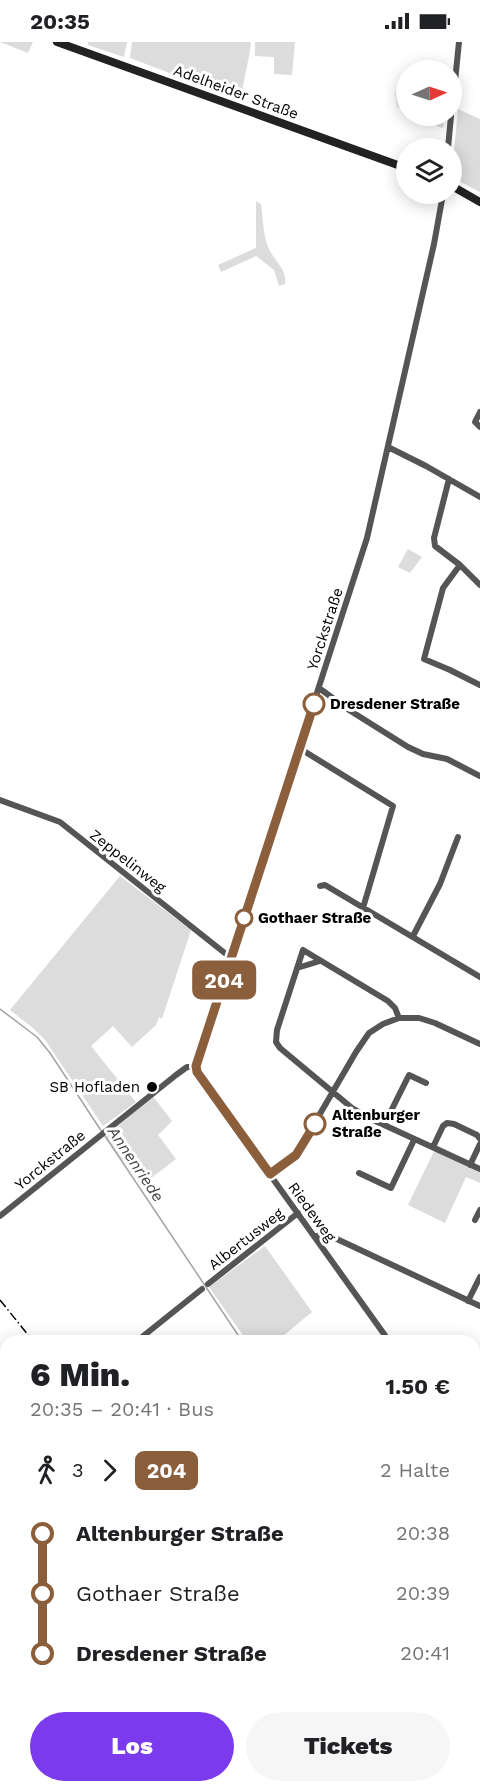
<!DOCTYPE html>
<html lang="de">
<head>
<meta charset="utf-8">
<style>
	:root { --surface:#fff; --page:#f6f6f6; --text:#202124; --muted:#757577; --accent:#7c3aed }
	body { margin:0; font-family:"Work Sans",sans-serif; background:var(--page); color:var(--text); height:100vh; display:flex; flex-direction:column; font-size:22px; white-space:nowrap }
	* { box-sizing:border-box; margin:0 }
	p { font-size:20px; color:var(--muted) }
	.icon { flex:none; width:33px; height:33px; fill:none; stroke:currentColor; stroke-width:2; stroke-linecap:round; stroke-linejoin:round }
	.map { position:relative; flex:1; overflow:hidden }
	.side { position:absolute; left:0px; top:1293px; width:480px; height:458px; display:flex; flex-direction:column; background:var(--surface); border-radius:18px 18px 0 0; box-shadow:0 3px 15px #0003 }
	.side>* { flex:none }
	.badge { padding:0 12px; border-radius:9px; font-size:21px; line-height:39px }
	.needle { width:39px; rotate:87deg }
	.fabs { position:absolute; left:396px; top:18px; display:grid; gap:12px }
	.fabs a { display:grid; place-items:center; width:66px; height:66px; border-radius:50%; background:var(--surface); box-shadow:0 3px 15px #0003; font-size:30px }
	.map>.badge { position:absolute; translate:-50% -50%; box-shadow:0 0 0 3px #fff }
	.legs { display:flex; align-items:center; gap:9px; height:66px; padding:0 30px; font-size:20px }
	.legs p { margin-inline-start:auto }
	.summary { display:flex; align-items:center; justify-content:space-between; height:102px; padding:0 30px }
	h1 { font-size:33px; font-weight:800; line-height:45px }
	.cta { display:flex; gap:12px; margin-top:auto; padding:12px 30px }
	.cta a { flex:1; height:69px; border-radius:36px; background:var(--accent); color:#fff; font-size:24px; font-weight:800; line-height:69px; text-align:center }
	.cta a+a { background:var(--page); color:var(--text) }
	ul { padding:0 30px; list-style:none }
	li { display:flex; align-items:center; gap:21px; height:60px; font-size:22px }
	li i { display:grid; place-items:center; width:9px; height:100%; margin:0 8px; background:currentColor }
	li i::after { content:''; width:15px; height:15px; margin:-8px; border:4px solid; border-radius:50%; background:var(--surface) }
	li p { margin-inline-start:auto }
	li:first-child i { background:linear-gradient(#0000 50%,currentColor 0) }
	li:last-child i { background:linear-gradient(currentColor 50%,#0000 0) }
	.status { display:flex; justify-content:space-between; align-items:center; height:42px; padding:0 30px; background:var(--surface); direction:ltr }
	.status svg { height:16px; fill:currentColor }
	.map>svg:first-child { display:block }
	.green { fill:#dcdcdc }
	.lines { fill:none; stroke-linecap:round; stroke-linejoin:round }
	.stream { stroke:#a3a3a3; stroke-width:1.5 }
	.minor { stroke:#555; stroke-width:6 }
	.secondary { stroke:#222; stroke-width:8 }
	.rail { stroke:#000; stroke-width:1.5; stroke-dasharray:9 3 1.5 3; stroke-linecap:butt }
	.line-1-casing { stroke:#fff; stroke-width:14 }
	.line-1 { stroke:#8b5e3c; stroke-width:9 }
	.stop-1-dot { fill:#fff; stroke:#8b5e3c; stroke-width:3 }
	.poi-dot { fill:#000; stroke:#fff; stroke-width:2 }
	.labels { text-anchor:middle; dominant-baseline:central; stroke-width:6; stroke-linejoin:round; paint-order:stroke }
	.street-label { font-size:15px; fill:#000; stroke:#fff }
	.stop-label { font-size:15px; font-weight:bold; fill:#000; stroke:#fff; text-anchor:start }
	.poi-label { font-size:15px; fill:#000; stroke:#fff; text-anchor:end }
	.water-label { font-size:16px; font-style:italic; fill:#444; stroke:#fff }
</style>
</head>
<body>
<div class="status"><b>20:35</b><svg viewBox="0 0 49 12"><path d="M0 12V9h3v3zM5 12V6h3v6zM10 12V3h3v9zM15 12V0h3v12zM26 1h20v11H26zM47 4h2v5h-2z"/></svg></div>
<div class="map">
<svg width="480" height="1750" viewBox="0 0 480 1750">
	<rect width="100%" height="100%" fill="#fff"/>
	<path class="green" d="M0,0H33L28,11Z
		M88,0H127L124,15L88,3Z
		M132,0H251C249,20 243,38 241,58L130,16Z
		M255,0H295L292,33L274,32V15L255,14Z
		M406,39V69L397,65L395,50L400,43Z
		M458,67L480,77V150L455,137L452,130Z
		M409,74H445L443,86L409,75Z
		M256,159L261,162C263,176 263,197 270,209C276,221 287,227 285,242L279,244L274,228L256,214L221,230L218,223L256,206Z
		M408,507L422,515L410,531L398,525Z
		M120,834L191,888L162,977L159,975L156,983L132,1005L113,984L91,1004L136,1060L103,1084L45,998L33,986L10,968Z
		M152,1053L172,1079L158,1093L176,1117L142,1143L105,1096Z
		M437,1103L480,1124V1141L466,1135L445,1181L408,1163Z
		M265,1204L312,1270L277,1299H247L209,1245Z"/>
	<g class="lines">
		<path class="stream" d="M0,967L37,995L50,1011L102,1090
			M105,1094L242,1299
			M474,1643L480,1652"/>
		<path class="minor" d="M452,69L459,0
			M448,106L451,74
			M480,370L475,380L480,385
			M388,405L426,424L480,455
			M449,437L434,496L435,504L460,523L480,543
			M460,523L443,546L424,617L450,628L480,643
			M319,646L349,668L408,705L423,712L447,717L480,734
			M299,706L393,764L363,866
			M0,758L60,780L231,916
			M320,844L325,843L480,935
			M413,894L440,842L458,795
			M297,926L320,919
			M399,976L395,966L388,959L303,908L277,988L276,1000L280,1006L352,1066L371,1077L480,1127
			M196,1025L367,496L434,202L443,152
			M196,1025L200,1035L389,1299
			M384,1083L409,1033L426,1041
			M433,1105L443,1084L447,1081L454,1082L477,1093L480,1097
			M470,1123L480,1102
			M359,1131L391,1146L414,1098
			M270,1132L296,1113L356,1010L369,991L383,982L399,976H419L435,981L480,1002
			M0,1174L176,1033L187,1025H196
			M475,1178L480,1168
			M315,1195L324,1191L480,1264
			M208,1242L298,1171
			M468,1259L480,1235
			M137,1299L202,1247
			M0,1408L6,1403
			M474,1416L480,1425
			M480,1569L474,1574L480,1582
			M0,1579L6,1585
			M474,1613L480,1608
			M160,1744L165,1750
			M323,1750L329,1744"/>
		<path class="secondary" d="M57,0L406,126
			M452,144L480,160"/>
		<path class="rail" d="M0,1258L33,1299
			M437,1744L442,1750"/>
	</g>
	<g class="lines">
		<defs>
			<path id="line-1" d="M314,662L196,1024L197,1030L270,1132L296,1113L315,1082"/>
		</defs>
		<use href="#line-1" class="line-1-casing"/>
		<use href="#line-1" class="line-1"/>
	</g>
	<g class="stop-1-dot">
		<circle cx="314" cy="662" r="10"/>
		<circle cx="244" cy="876" r="8"/>
		<circle cx="315" cy="1082" r="10"/>
	</g>
	<circle class="poi-dot" cx="152" cy="1045" r="6"/>
	<g class="labels">
		<g class="street-label">
			<text transform="translate(236 50) rotate(20)">Adelheider Straße</text>
			<text transform="translate(325 587) rotate(-72)">Yorckstraße</text>
			<text transform="translate(128 819) rotate(38)">Zeppelinweg</text>
			<text transform="translate(50 1118) rotate(-39)">Yorckstraße</text>
			<text transform="translate(312 1170) rotate(54)">Riedeweg</text>
			<text transform="translate(246 1197) rotate(-38)">Albertusweg</text>
		</g>
		<g class="stop-label">
			<text x="330" y="662">Dresdener Straße</text>
			<text x="258" y="876">Gothaer Straße</text>
			<text x="332" y="1073">Altenburger<tspan x="332" dy="17">Straße</tspan></text>
		</g>
		<g class="poi-label">
			<text x="140" y="1045">SB Hofladen</text>
		</g>
		<g class="water-label">
			<text transform="translate(136 1122) rotate(56)">Annenriede</text>
		</g>
	</g>
</svg>
<div class="fabs">
<a><svg class="needle" viewBox="-14 -14 28 28"><path d="M0-13l5 13h-10z" fill="#e53935"/><path d="M0 13l5-13h-10z" fill="#757577"/></svg></a>
<a><svg class="icon" aria-label="layers" viewBox="0 0 24 24"><path d="M12 4l9 5-9 5-9-5zM3 14l9 5 9-5"/></svg></a>
</div>
<b class="badge" style="left:224px;top:938px;background:#8b5e3c;color:#fff">204</b>
<section class="side">
<div class="summary"><div><h1>6 Min.</h1><p>20:35 – 20:41 · Bus</p></div><b>1.50 €</b></div>
<div class="legs"><svg class="icon" aria-label="walk" viewBox="0 0 24 24"><circle cx="13" cy="4" r="2"/><path d="M13 8l-2 6 4 7M11 14l-3 7M7 12l3-4h3l4 4"/></svg>3<svg class="icon" aria-label="forward" viewBox="0 0 24 24"><path d="M9 5l7 7-7 7"/></svg><b class="badge" style="background:#8b5e3c;color:#fff">204</b><p>2 Halte</p></div>
<ul>
<li><i style="color:#8b5e3c"></i><b>Altenburger Straße</b><p>20:38</p></li>
<li><i style="color:#8b5e3c"></i><span>Gothaer Straße</span><p>20:39</p></li>
<li><i style="color:#8b5e3c"></i><b>Dresdener Straße</b><p>20:41</p></li>
</ul>
<div class="cta"><a>Los</a><a>Tickets</a></div>
</section>
</div>
</body>
</html>
